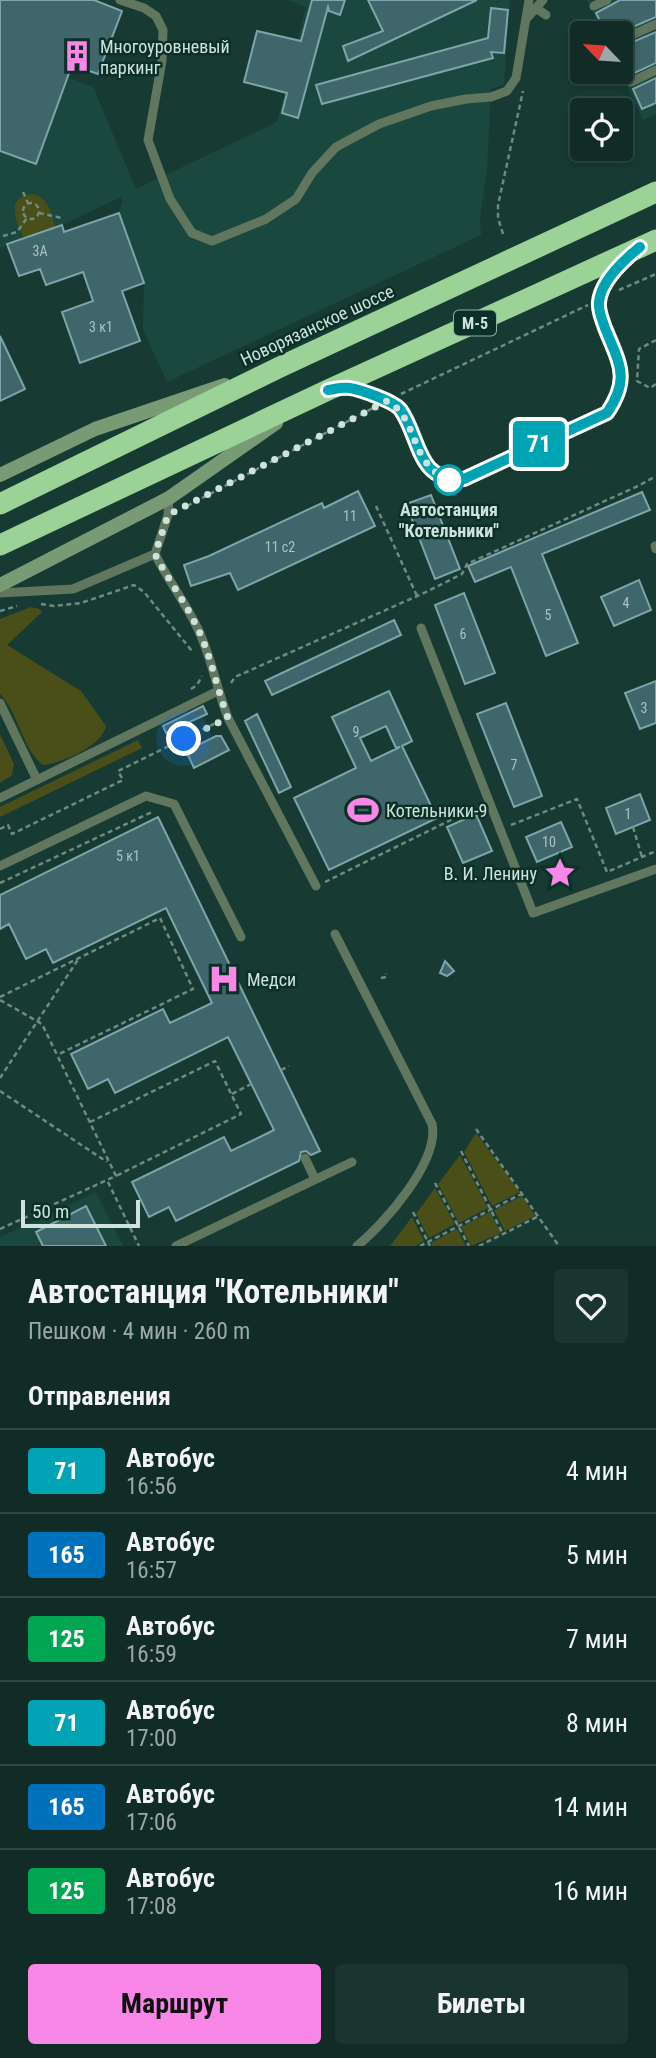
<!DOCTYPE html>
<html lang="ru">
<head>
<meta charset="utf-8">
<style>
	:root { --surface:#112c26; --page:#1a342e; --text:#f1f3f6; --muted:#9ca7a7; --line:#304843; --accent:#f987e8 }
	body { margin:0; font-family:"Roboto Condensed",sans-serif; background:var(--page); color:var(--text); height:100vh; display:flex; flex-direction:column; font-size:26px; white-space:nowrap }
	* { box-sizing:border-box; margin:0 }
	p { font-size:23px; color:var(--muted) }
	.icon { flex:none; width:38px; height:38px; fill:none; stroke:currentColor; stroke-width:2; stroke-linecap:round; stroke-linejoin:round }
	.map { position:relative; height:1246px; overflow:hidden }
	.side { display:flex; flex-direction:column; background:var(--surface); flex:1 }
	.side>* { flex:none }
	.badge { padding:0 14px; border-radius:5px; font-size:24px; line-height:46px }
	.needle { width:46px; rotate:295deg }
	.controls { position:absolute; left:570px; top:21px; display:grid; gap:14px }
	.controls a { display:grid; place-items:center; width:63px; height:63px; border-radius:7px; background:var(--surface); box-shadow:0 4px 10px #0003,0 0 0 2px var(--line); font-size:35px }
	.scale { position:absolute; left:21px; bottom:18px; width:119px; box-sizing:border-box; padding-left:7px; border:4px solid #cfe2dc; border-top:0; font-size:19px; line-height:24px; white-space:nowrap; color:#cfe2dc; -webkit-text-stroke:5px #0b3028; paint-order:stroke }
	.you { position:absolute; width:35px; height:35px; margin:-18px; border:5px solid #fff; border-radius:50%; background:#1a73e8; box-shadow:0 0 0 10px #1a73e833 }
	.map>.badge { position:absolute; translate:-50% -50%; box-shadow:0 0 0 4px #fff }
	h2 { padding:0 28px; font-size:26px; line-height:63px }
	.round { display:grid; place-items:center; flex:none; width:74px; height:74px; border-radius:7px; background:var(--page) }
	.head { display:flex; align-items:center; justify-content:space-between; height:119px; padding:0 28px }
	h1 { font-size:33px; font-weight:700; line-height:52px }
	.cta { display:flex; gap:14px; margin-top:auto; padding:14px 28px }
	.cta a { flex:1; height:80px; border-radius:7px; background:var(--accent); color:#111; font-size:28px; font-weight:700; line-height:80px; text-align:center }
	.cta a+a { background:var(--page); color:var(--text) }
	ul { padding:0; list-style:none }
	li { display:flex; align-items:center; gap:21px; height:84px; padding:0 28px; border-top:2px solid var(--line) }
	li div { flex:1 }
	li b { display:block; font-size:26px }
	li em { font-style:normal }
	li .badge { min-width:77px; font-weight:700; text-align:center }
	.map>svg:first-child { display:block }
	.built { fill:#1a483f }
	.green { fill:#4a4e18 }
	.building { fill:#3f666b; stroke:#7da5ab; stroke-width:2; fill-rule:evenodd }
	.lines { fill:none; stroke-linecap:round; stroke-linejoin:round }
	.path { stroke:#6e8a83; stroke-width:2.5; stroke-dasharray:5 3.5; stroke-linecap:butt }
	.lane { stroke:#60765f; stroke-width:9 }
	.secondary { stroke:#789b76; stroke-width:14 }
	.highway { stroke:#9ad298; stroke-width:21 }
	.line-casing { stroke:#fff; stroke-width:16 }
	.line { stroke:#00a3b4; stroke-width:10 }
	.walk { stroke:#cfe2dc; stroke-width:7; stroke-dasharray:0 12.6 }
	.stop-dot { fill:#fff; stroke:#00a3b4; stroke-width:3.5 }
	.labels { text-anchor:middle; dominant-baseline:central; stroke-width:5; stroke-linejoin:round; paint-order:stroke }
	.number-label { font-size:14px; fill:#abc3c0 }
	.shield { fill:#0b3028; stroke:#94ada6; stroke-width:2 }
	.shield-label { font-size:16px; font-weight:bold; fill:#cfe2dc }
	.poi-label { font-size:18px; fill:#cfe2dc; stroke:#0b3028; text-anchor:start }
	.street-label { font-size:18px; fill:#cfe2dc; stroke:#0b3028 }
	.stop-label { font-size:18px; font-weight:bold; fill:#cfe2dc; stroke:#0b3028 }
</style>
</head>
<body>
<div class="map">
<svg width="656" height="1246" viewBox="0 0 656 1246">
	<rect width="100%" height="100%" fill="#173b32"/>
	<path class="built" d="M288,0H510L504,84L491,89L487,168L480,219L481,235L167,382L143,330L144,283L119,213L123,196L62,225L0,248V50L93,87L136,189L277,122L306,7Z
		M587,0H656V114L643,120L621,72V33H603Z
		M96,1192L123,1246H0V1237Z"/>
	<path class="green" d="M33,194C49,198 51,213 55,227L24,238C16,221 4,197 33,194Z
		M31,607L39,609L42,612L7,645L81,691L106,726C103,745 61,764 43,765C21,747 19,714 0,694V619Z
		M0,734L14,764L12,775L0,783Z
		M138,740L142,748L0,817V807Z
		M476,1133L520,1192L492,1206L464,1152Z
		M460,1155L488,1208L459,1223L438,1184Z
		M435,1188L455,1224L429,1238L416,1214Z
		M522,1196L535,1216L505,1231L494,1210Z
		M490,1212L501,1233L471,1246L461,1227Z
		M412,1217L424,1241L415,1246H390Z
		M457,1229L466,1246H432L431,1243Z"/>
	<path class="building" d="M0,0H94L122,11L98,74L72,65L36,164L0,151Z
		M312,0H345L340,15L329,11L328,7L298,118L282,113L287,93L244,82L257,31L301,41Z
		M368,0H477L348,61L343,46L383,31Z
		M620,0H656V17L619,33H606L596,13Z
		M491,8L508,10L504,53L491,52L493,58L322,104L316,85L488,38Z
		M656,32V63L626,77L621,66V47Z
		M656,78V103L642,109L633,89Z
		M119,213L144,283L122,291L140,341L80,363L62,312L93,301L83,272L46,285L40,269L19,276L7,244L62,225L64,232Z
		M0,336L25,389L0,401Z
		M358,491L375,526L238,590L230,573L191,586L184,565L209,556L322,503L324,508Z
		M642,492L650,510L542,554L578,643L546,656L511,567L475,582L468,566Z
		M431,495L460,569L435,579L406,504Z
		M639,580L651,610L614,626L601,597Z
		M464,593L495,673L465,684L435,605Z
		M394,620L401,635L272,695L265,681Z
		M656,681V723L640,729L625,693Z
		M389,691L412,741L402,746L437,818L329,870L294,798L356,768L332,717ZM386,726L396,748L400,747L371,761L360,738Z
		M506,703L542,796L514,807L477,714Z
		M203,706L207,714L166,733L163,726Z
		M257,714L291,787L279,793L245,721Z
		M216,736H221L229,750L194,768L186,751Z
		M640,794L650,820L616,834L606,808Z
		M476,814L492,851L463,863L447,827Z
		M158,817L320,1151L311,1155L306,1151L301,1152L299,1161L176,1221L169,1207L149,1217L132,1182L224,1137L231,1151L274,1130L228,1037L115,1093L108,1079L88,1089L71,1054L163,1009L170,1023L212,1003L166,908L53,963L46,949L26,959L9,924L0,929V895Z
		M561,822L572,847L537,862L526,837Z
		M445,961L454,971L447,976L440,973Z
		M86,1206L106,1246H43L36,1232Z"/>
	<g class="lines">
		<path class="path" d="M23,192L28,203
			M23 211a8 8 0 1 1 16 0a8 8 0 1 1-16 0Z
			M39,213L62,218
			M503,234L498,218V205L523,91
			M3,236L17,232L27,218
			M619,290L656,274
			M656,340L639,349L637,381L650,388L656,384
			M401,394L588,305
			M187,506L373,408
			M376,506L417,596
			M41,604L54,606L81,603L134,585L144,592L192,651
			M0,611L17,606
			M231,683L235,677L424,593L462,574L467,564L640,485L656,476
			M191,689L197,685L202,676
			M511,825L577,799L607,872L656,851
			M633,827L642,857
			M0,829L8,825L12,834L123,780L118,771L216,723
			M325,882L479,806
			M0,883L152,812
			M381,978L386,977V973
			M0,997L160,918L193,989L57,1055
			M0,1000L42,1024L116,1176L107,1180L139,1246
			M281,1070L289,1066
			M0,1078L79,958
			M0,1091L107,1162
			M232,1094L251,1084
			M90,1122L215,1061L241,1114L116,1176
			M476,1129L559,1246
			M461,1151L503,1234
			M435,1183L469,1246
			M413,1212L430,1246
			M0,1229L107,1180
			M420,1246L523,1193
			M479,1246L539,1216"/>
		<path class="lane" d="M120,0L144,8L156,16L163,30L162,61L148,140L170,199L192,233L212,241L266,219L296,199L312,173L336,147L379,124L431,106L466,99L491,97L507,91L516,78L529,0
			M594,6L607,0
			M536,8L546,15
			M528,17L543,0
			M621,40L656,24
			M631,82L656,70
			M343,388C352,388 361,392 370,395C379,398 393,401 399,409C421,438 415,483 464,479L607,413L615,401L622,385L621,368L600,313L598,300L620,264
			M169,498L168,515L155,554C167,578 184,601 196,625C211,654 216,687 228,718L316,886
			M655,546L656,549
			M0,593L73,589L155,554
			M421,628L533,913L656,869
			M0,703L37,780
			M0,798L218,691
			M0,866L146,796L174,804L241,937
			M335,934L432,1124C440,1161 384,1224 357,1246
			M305,1158L315,1179
			M176,1246L352,1162"/>
		<path class="secondary" d="M0,475L95,429L225,385
			M0,585L169,498L276,423"/>
		<path class="highway" d="M0,504L280,367L656,192
			M0,545L328,390L656,240"/>
	</g>
	<g class="lines">
		<defs>
			<path id="line" d="M328,390C335,389 343,387 350,388C361,390 393,401 400,409C421,438 416,483 464,479L607,413C631,378 619,363 605,328C602,319 598,311 599,302C601,281 625,259 640,247"/>
		</defs>
		<use href="#line" class="line-casing"/>
		<use href="#line" class="line"/>
		<path class="walk" d="M184,739L228,718C216,687 211,654 196,625C184,600 167,578 155,554L168,515L387,401C420,419 408,463 449,480"/>
	</g>
	<defs>
		<symbol id="building-bare" viewBox="-9 -9 18 18"><path d="M-4-6H4V6H1V3H-1V6H-4ZM-2.5-4.3h1.7v1.8h-1.7ZM.8-4.3h1.7v1.8H.8ZM-2.5-1h1.7V.8h-1.7ZM.8-1h1.7V.8H.8Z" fill="#f987e8" stroke="#0b3028" stroke-width="2.5" paint-order="stroke"/></symbol>
		<symbol id="stadium-bare" viewBox="-9 -9 18 18"><path d="M0-5a6.5 5 0 1 0 0 10a6.5 5 0 1 0 0-10ZM-3.5-1.8h7v3.6h-7Z" fill="#f987e8" stroke="#0b3028" stroke-width="2.5" paint-order="stroke"/></symbol>
		<symbol id="sight-bare" viewBox="-9 -9 18 18"><path d="M0-6L1.8-2.2L6-1.7L2.9 1.2L3.7 5.4L0 3.3L-3.7 5.4L-2.9 1.2L-6-1.7L-1.8-2.2Z" fill="#f987e8" stroke="#0b3028" stroke-width="2.5" paint-order="stroke"/></symbol>
		<symbol id="hospital-bare" viewBox="-9 -9 18 18"><path d="M-5-5h3v3.5h4V-5h3V5h-3V1.5h-4V5h-3Z" fill="#f987e8" stroke="#0b3028" stroke-width="2.5" paint-order="stroke"/></symbol>
	</defs>
	<g fill-rule="evenodd">
		<use href="#building-bare" x="55" y="34" width="44" height="44"/>
		<use href="#stadium-bare" x="341" y="788" width="44" height="44"/>
		<use href="#sight-bare" x="538" y="851" width="44" height="44"/>
		<use href="#hospital-bare" x="202" y="957" width="44" height="44"/>
	</g>
	<circle class="stop-dot" cx="449" cy="480" r="14"/>
	<g class="labels">
		<g class="number-label">
			<text x="40" y="251">3А</text>
			<text x="101" y="327">3 к1</text>
			<text x="350" y="516">11</text>
			<text x="280" y="547">11 с2</text>
			<text x="626" y="603">4</text>
			<text x="548" y="615">5</text>
			<text x="463" y="634">6</text>
			<text x="644" y="708">3</text>
			<text x="356" y="732">9</text>
			<text x="514" y="765">7</text>
			<text x="628" y="814">1</text>
			<text x="549" y="842">10</text>
			<text x="128" y="856">5 к1</text>
		</g>
		<rect class="shield" x="454" y="310.5" width="42" height="25" rx="5"/>
		<g class="shield-label">
			<text x="475" y="323">М-5</text>
		</g>
		<g class="poi-label">
			<text x="100" y="46">Многоуровневый<tspan x="100" dy="21">паркинг</tspan></text>
			<text x="386" y="810">Котельники-9</text>
			<text x="537" y="873" text-anchor="end">В. И. Ленину</text>
			<text x="247" y="979">Медси</text>
		</g>
		<g class="street-label">
			<text transform="translate(317 325) rotate(-25)">Новорязанское шоссе</text>
		</g>
		<g class="stop-label">
			<text x="449" y="509">Автостанция<tspan x="449" dy="21">"Котельники"</tspan></text>
		</g>
	</g>
</svg>
<div class="controls">
<a><svg class="needle" viewBox="-14 -14 28 28"><path d="M0-13l5 13h-10z" fill="#e53935"/><path d="M0 13l5-13h-10z" fill="#9ca7a7"/></svg></a>
<a><svg class="icon" aria-label="locate" viewBox="0 0 24 24"><circle cx="12" cy="12" r="6"/><path d="M12 2v4M12 18v4M2 12h4M18 12h4"/></svg></a>
</div>
<div class="scale">50 m</div>
<div class="you" style="left:184px;top:739px"></div>
<b class="badge" style="left:539px;top:444px;background:#00a3b4;color:#fff">71</b>
</div>
<section class="side">
<div class="head"><div><h1>Автостанция &quot;Котельники&quot;</h1><p>Пешком · 4 мин · 260 m</p></div><a class="round"><svg class="icon" aria-label="heart" viewBox="0 0 24 24"><path d="M12 20l-8-8c-3-5 5-10 8-4 3-6 11-1 8 4z"/></svg></a></div>
<h2>Отправления</h2>
<ul>
<li><span class="badge" style="background:#00a3b4;color:#fff">71</span><div><b>Автобус</b><p>16:56</p></div><em>4 мин</em></li>
<li><span class="badge" style="background:#0072bc;color:#fff">165</span><div><b>Автобус</b><p>16:57</p></div><em>5 мин</em></li>
<li><span class="badge" style="background:#00a651;color:#fff">125</span><div><b>Автобус</b><p>16:59</p></div><em>7 мин</em></li>
<li><span class="badge" style="background:#00a3b4;color:#fff">71</span><div><b>Автобус</b><p>17:00</p></div><em>8 мин</em></li>
<li><span class="badge" style="background:#0072bc;color:#fff">165</span><div><b>Автобус</b><p>17:06</p></div><em>14 мин</em></li>
<li><span class="badge" style="background:#00a651;color:#fff">125</span><div><b>Автобус</b><p>17:08</p></div><em>16 мин</em></li>
</ul>
<div class="cta"><a>Маршрут</a><a>Билеты</a></div>
</section>
</body>
</html>
